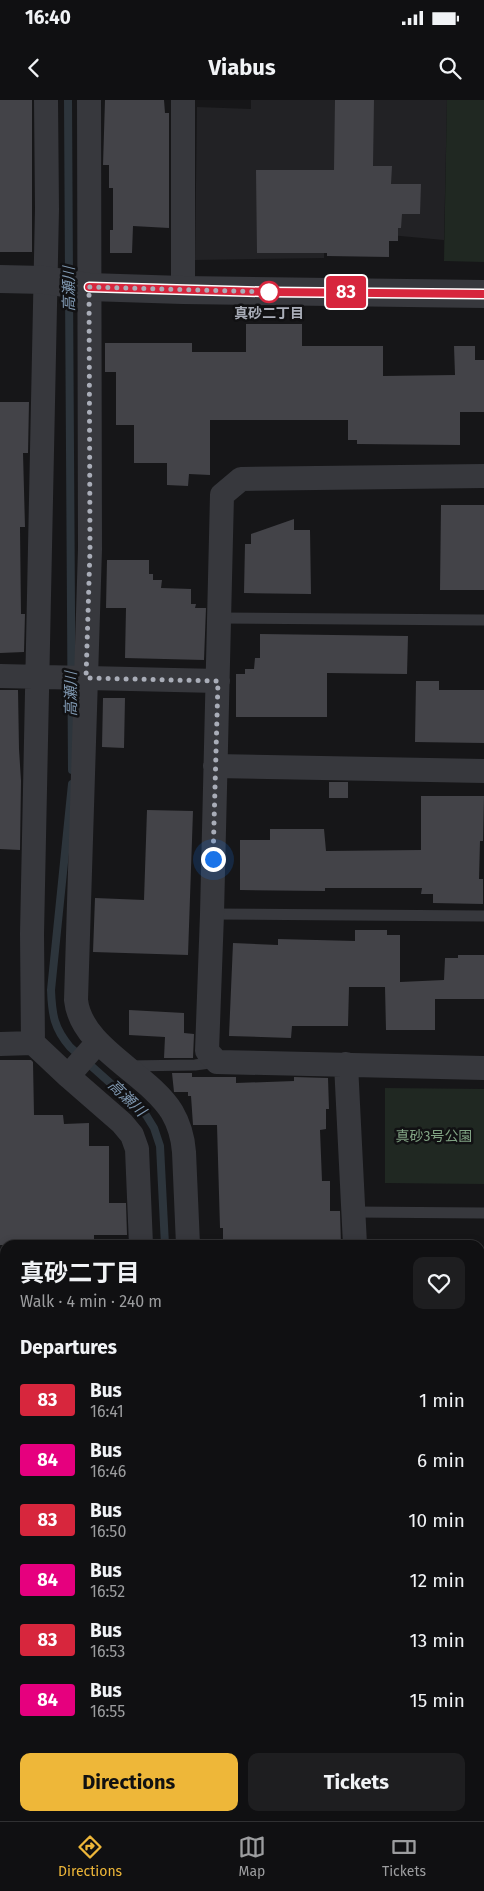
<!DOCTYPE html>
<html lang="en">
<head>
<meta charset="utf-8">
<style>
	:root { --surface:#101012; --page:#1e1e20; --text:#f1f3f6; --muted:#9c9d9f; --line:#303032; --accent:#eeb739 }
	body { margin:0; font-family:"Fira Sans","Noto Sans JP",sans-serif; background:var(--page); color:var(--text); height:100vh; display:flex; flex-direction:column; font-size:19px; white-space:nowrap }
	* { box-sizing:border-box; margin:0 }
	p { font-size:16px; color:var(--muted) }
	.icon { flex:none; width:28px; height:28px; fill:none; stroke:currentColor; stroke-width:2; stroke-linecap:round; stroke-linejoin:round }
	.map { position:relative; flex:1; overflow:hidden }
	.side { position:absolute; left:0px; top:1140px; width:485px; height:581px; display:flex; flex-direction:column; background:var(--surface); border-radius:15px 15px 0 0; box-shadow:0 2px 8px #0003,0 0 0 1px var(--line) }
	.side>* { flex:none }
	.badge { padding:0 10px; border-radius:4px; font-size:18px; line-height:32px }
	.you { position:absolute; width:25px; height:25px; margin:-12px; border:4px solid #fff; border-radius:50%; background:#1a73e8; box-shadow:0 0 0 8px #1a73e833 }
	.map>.badge { position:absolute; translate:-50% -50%; box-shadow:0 0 0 2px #fff }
	h2 { padding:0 20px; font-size:19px; line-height:45px }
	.round { display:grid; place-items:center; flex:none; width:52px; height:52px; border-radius:10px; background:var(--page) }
	.overview { display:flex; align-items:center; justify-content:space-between; height:85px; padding:0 20px }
	h1 { font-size:24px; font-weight:700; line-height:38px }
	.cta { display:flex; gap:10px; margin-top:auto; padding:10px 20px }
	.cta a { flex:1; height:58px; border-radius:10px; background:var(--accent); color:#111; font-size:20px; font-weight:700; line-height:58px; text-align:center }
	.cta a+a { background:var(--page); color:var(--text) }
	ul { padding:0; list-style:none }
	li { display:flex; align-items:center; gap:15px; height:60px; padding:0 20px }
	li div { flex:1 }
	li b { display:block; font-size:19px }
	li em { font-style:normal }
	li .badge { min-width:55px; font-weight:700; text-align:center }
	.status { display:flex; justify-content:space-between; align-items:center; height:35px; padding:0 25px; background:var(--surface); direction:ltr }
	.status svg { height:14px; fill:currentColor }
	header { display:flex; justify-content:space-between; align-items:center; height:65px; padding:0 20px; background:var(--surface); font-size:22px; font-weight:700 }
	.dock { display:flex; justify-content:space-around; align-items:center; height:70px; border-top:1px solid var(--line); background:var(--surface); font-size:14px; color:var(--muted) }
	.dock a { display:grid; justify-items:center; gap:2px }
	.dock .selected { color:var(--accent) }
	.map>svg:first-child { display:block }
	.built { fill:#222225 }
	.green { fill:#202822 }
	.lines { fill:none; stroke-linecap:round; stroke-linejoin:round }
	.stream { stroke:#2d353c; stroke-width:8 }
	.building { fill:#434348 }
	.service { stroke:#37383d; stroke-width:11 }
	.minor { stroke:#37383d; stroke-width:24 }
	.tertiary { stroke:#37383d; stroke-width:28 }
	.rail-casing { stroke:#4e5056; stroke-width:5.5 }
	.rail { stroke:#111113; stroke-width:4; stroke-dasharray:11; stroke-linecap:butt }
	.line-casing { stroke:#fff; stroke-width:11 }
	.line { stroke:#d7263d; stroke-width:8 }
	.walk { stroke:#a9adb8; stroke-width:5; stroke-dasharray:0 9 }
	.stop-dot { fill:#fff; stroke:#d7263d; stroke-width:2.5 }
	.labels { text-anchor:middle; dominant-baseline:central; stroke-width:5; stroke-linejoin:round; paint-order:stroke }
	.stop-label { font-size:14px; font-weight:bold; fill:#a9adb8; stroke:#111113 }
	.park-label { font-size:14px; fill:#80a283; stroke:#111113 }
	.water-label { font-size:15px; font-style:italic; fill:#8099b2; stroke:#111113 }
</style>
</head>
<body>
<div class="status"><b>16:40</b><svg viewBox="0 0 49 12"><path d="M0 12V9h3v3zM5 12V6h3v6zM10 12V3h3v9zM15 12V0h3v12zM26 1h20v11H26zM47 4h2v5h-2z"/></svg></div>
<header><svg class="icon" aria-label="back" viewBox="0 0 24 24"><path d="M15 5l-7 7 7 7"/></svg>Viabus<svg class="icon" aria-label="search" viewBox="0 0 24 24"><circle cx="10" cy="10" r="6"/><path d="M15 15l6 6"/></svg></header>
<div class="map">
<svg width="484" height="1721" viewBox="0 0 484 1721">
	<rect width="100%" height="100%" fill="#161618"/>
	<path class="built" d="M251,0H447L444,140L324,129V158L195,160L197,7L251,9Z"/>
	<path class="green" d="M447,0H484V162L444,161Z
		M385,988L484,989V1084L385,1083Z"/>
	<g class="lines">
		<path class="stream" d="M68,0L69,178
			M69,189L72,670
			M72,684L51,890C52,915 54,928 70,947L146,1015L154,1028L160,1046L165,1145"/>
	</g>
	<path class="building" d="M0,0H32V152H0Z
		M105,0H164L165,13H169V128L133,126L132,153H110V130H113V88H109V65H103Z
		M335,0H374L373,66H392L391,84H421L420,114H402L401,128H398V141H389V157L327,156V153H257L256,70H334Z
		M246,224H302V246H383V276L455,275L454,246H475V260H484V312H460V345L357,344V340H348V320H210V375L189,374L188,386L167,385V363H134V325H116V272H105V243H192V252H246Z
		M0,302H29L28,353H23L25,427H20L21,514H25L24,552L0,553Z
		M441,405H484V490H440Z
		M294,419V430H310L311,494L244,493L245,444H251V434Z
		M107,460H149V474H153V480H162L161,488L191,489V504H196L195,508H206L204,560L125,558L126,508H106Z
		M260,534L408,536L407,574L327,573V617H236V574H245V569H254L255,558H260Z
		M416,581H439V590H484V643L415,642Z
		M0,590H18L19,649L21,681L20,750L0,749Z
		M103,598H125L124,648L102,647Z
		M329,682H348V698H329Z
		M421,696H484L483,741H480L479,779H483V804L433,803V794H421L422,788H325V791L240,790V740H270V729H324L326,751L421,750Z
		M147,710L193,711L188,855L93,852L95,798L144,800Z
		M355,830H387V835H400V882L444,880L445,858H458V855H484V899H435V930H386L385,887H349L348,926H292L291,938L229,936L233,843L278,845V839L355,841Z
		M129,910L184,913V933L194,934L193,958H164L165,937L129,935Z
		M0,960H31L33,962L34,1015H63L64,1024L89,1023V1046H109V1103H126L127,1135H94V1139H62V1145H0Z
		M172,973H192V977H236V983L294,981V977L328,978L329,1009H326V1029L320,1030L322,1081H330V1111H340L341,1145H223V1128H220L217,1025H193L191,996H188V992H174Z"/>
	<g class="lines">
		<path class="service" d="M220,518L484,520
			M212,814L484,816
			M128,966L195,965L217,962
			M354,1112L484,1113
			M0,1227H5"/>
		<path class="minor" d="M46,0L47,109L32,834L33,943L68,976L122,1023L132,1035L137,1049L141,1145
			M89,0L90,449L76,900C81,948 148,973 172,1012C179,1024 183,1038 184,1052L188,1145
			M183,0V190
			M484,376L241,379L222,395L212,814L207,951L217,962L484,968
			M0,576L218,581
			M215,666L484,671
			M0,944L33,943
			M346,964L355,1145
			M68,976L98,942
			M480,1262H484
			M0,1389H5
			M480,1412H484
			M480,1541H484
			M0,1613L5,1616
			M0,1657L5,1660
			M102,1716L111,1721
			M180,1716L188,1721
			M345,1716V1721
			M213,1721V1716"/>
		<path class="tertiary" d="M0,179L45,180L89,187L183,190L484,194"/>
		<defs>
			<path id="rail" d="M0,1631L5,1634
				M141,1716L148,1721"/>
		</defs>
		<use href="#rail" class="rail-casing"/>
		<use href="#rail" class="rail"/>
	</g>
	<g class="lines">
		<defs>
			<path id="line" d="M89,187L269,192L484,194"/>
		</defs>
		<use href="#line" class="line-casing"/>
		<use href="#line" class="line"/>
		<path class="walk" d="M213,759L218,581L86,578L90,449L89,187L269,192"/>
	</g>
	<circle class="stop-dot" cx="269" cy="192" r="10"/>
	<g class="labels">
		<g class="stop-label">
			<text x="269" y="213">真砂二丁目</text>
		</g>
		<g class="park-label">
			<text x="434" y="1036">真砂3号公園</text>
		</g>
		<g class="water-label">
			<text transform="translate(69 189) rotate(-90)">高瀬川</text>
			<text transform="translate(71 594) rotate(-90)">高瀬川</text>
			<text transform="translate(127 998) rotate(44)">高瀬川</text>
		</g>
	</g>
</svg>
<div class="you" style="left:213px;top:759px"></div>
<b class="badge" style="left:346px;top:192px;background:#d7263d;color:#fff">83</b>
<section class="side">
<div class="overview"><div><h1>真砂二丁目</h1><p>Walk · 4 min · 240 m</p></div><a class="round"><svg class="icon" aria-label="heart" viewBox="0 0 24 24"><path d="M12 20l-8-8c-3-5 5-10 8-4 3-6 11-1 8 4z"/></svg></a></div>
<h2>Departures</h2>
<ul>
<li><span class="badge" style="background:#d7263d;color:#fff">83</span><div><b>Bus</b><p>16:41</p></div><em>1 min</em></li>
<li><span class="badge" style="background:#e6007e;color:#fff">84</span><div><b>Bus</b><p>16:46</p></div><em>6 min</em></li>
<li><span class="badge" style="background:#d7263d;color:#fff">83</span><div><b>Bus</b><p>16:50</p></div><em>10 min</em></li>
<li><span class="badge" style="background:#e6007e;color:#fff">84</span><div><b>Bus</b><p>16:52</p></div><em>12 min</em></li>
<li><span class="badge" style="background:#d7263d;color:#fff">83</span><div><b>Bus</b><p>16:53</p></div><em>13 min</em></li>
<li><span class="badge" style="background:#e6007e;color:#fff">84</span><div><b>Bus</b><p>16:55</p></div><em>15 min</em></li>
</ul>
<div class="cta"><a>Directions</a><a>Tickets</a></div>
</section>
</div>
<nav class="dock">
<a class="selected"><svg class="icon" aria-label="directions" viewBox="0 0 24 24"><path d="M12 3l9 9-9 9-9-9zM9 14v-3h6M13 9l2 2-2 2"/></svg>Directions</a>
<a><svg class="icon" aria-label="map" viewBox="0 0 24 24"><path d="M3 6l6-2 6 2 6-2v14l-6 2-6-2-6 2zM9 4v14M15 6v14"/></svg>Map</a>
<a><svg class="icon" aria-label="tickets" viewBox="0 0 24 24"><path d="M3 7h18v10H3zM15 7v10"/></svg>Tickets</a>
</nav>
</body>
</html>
